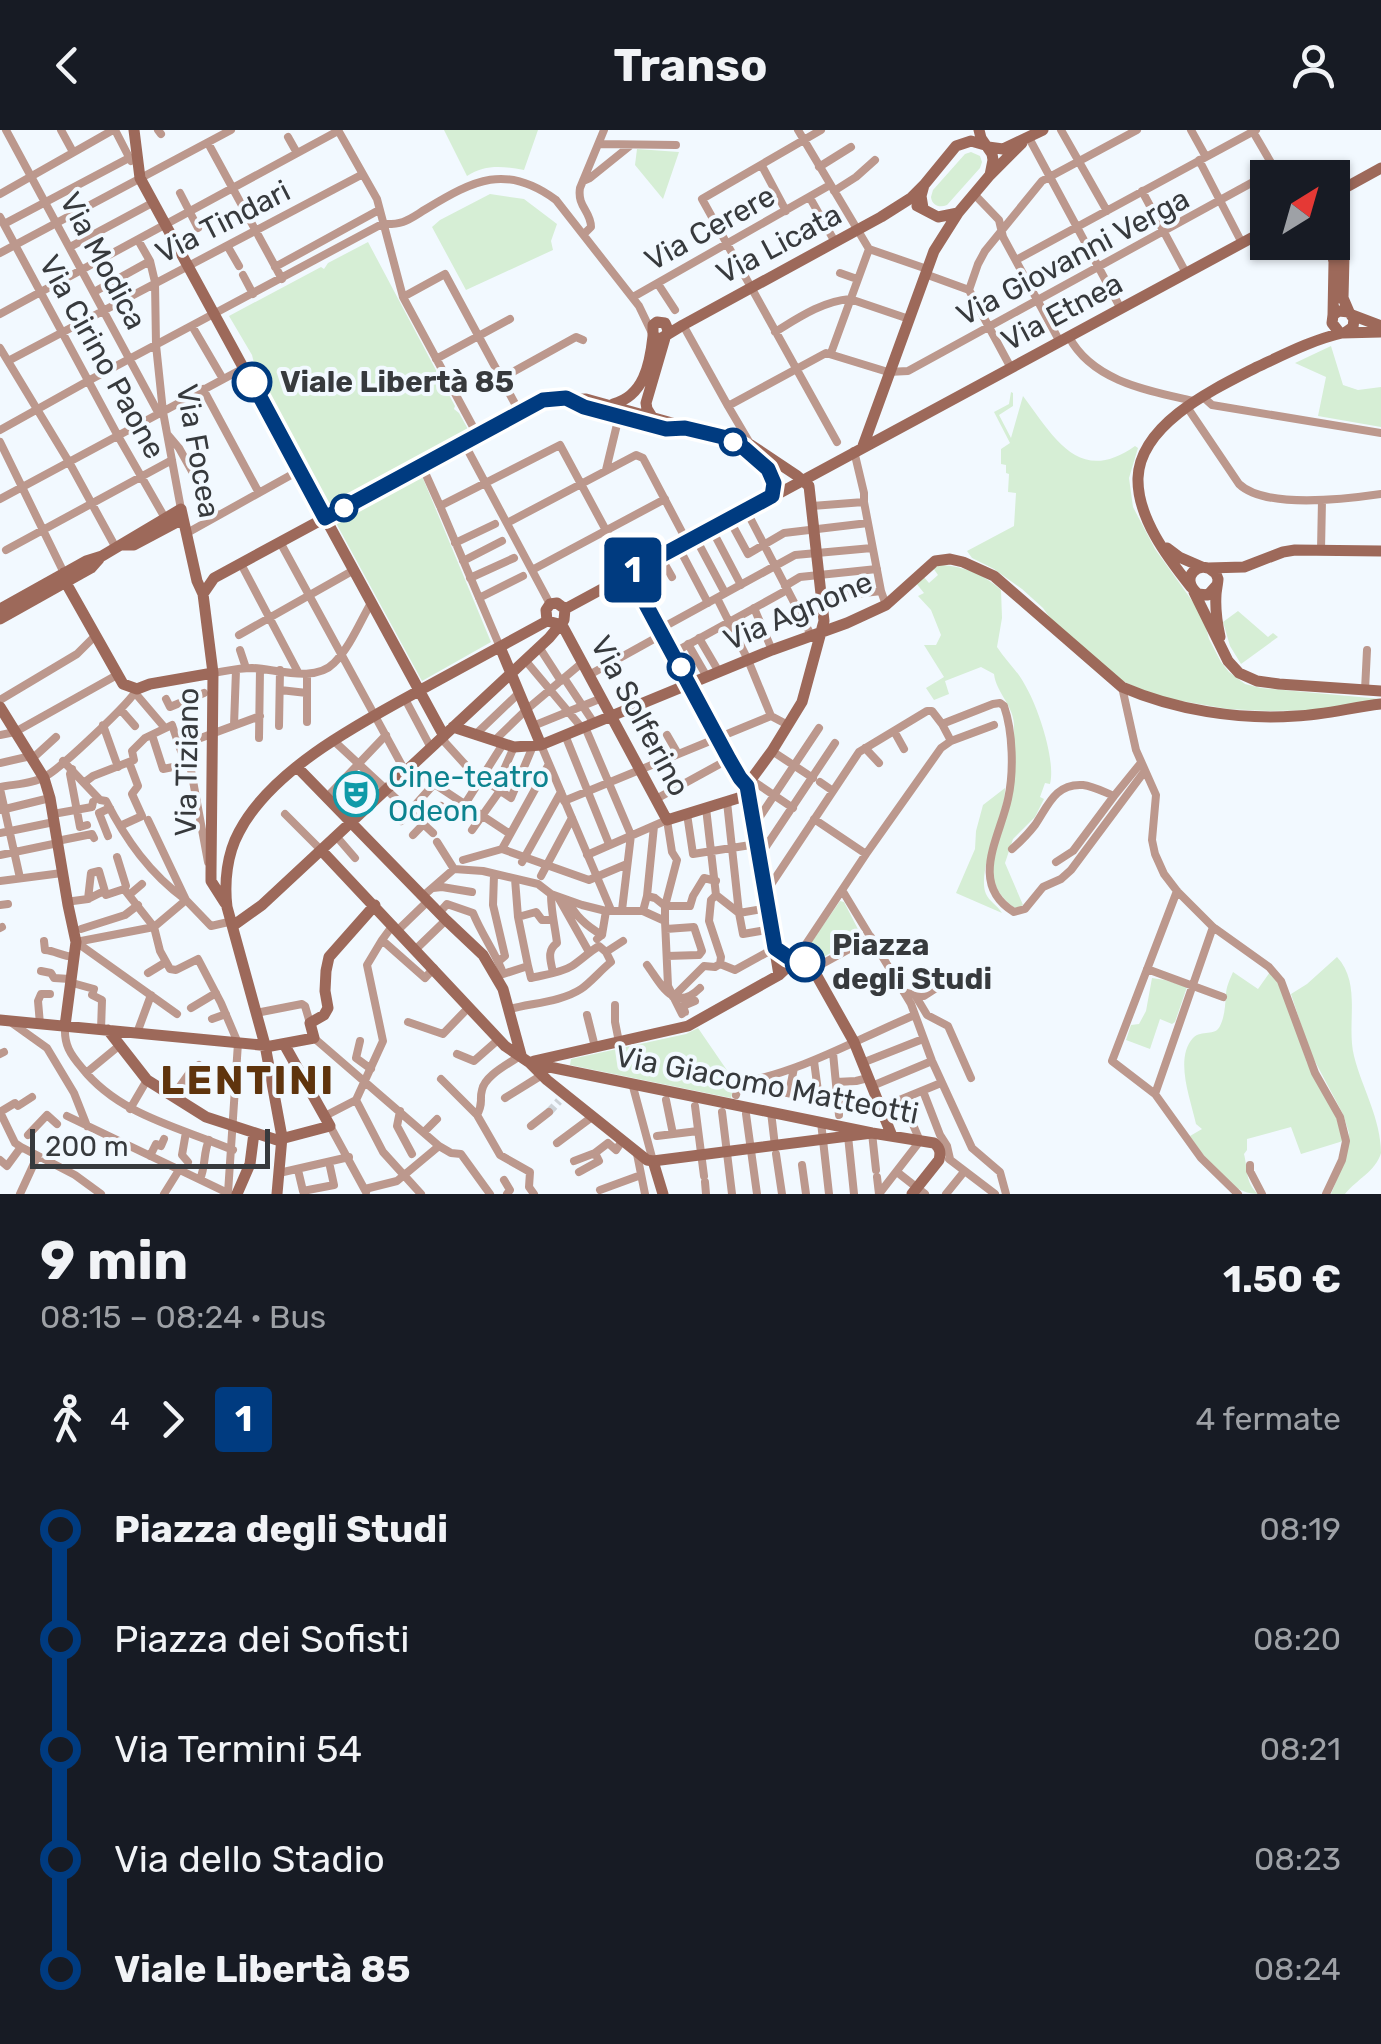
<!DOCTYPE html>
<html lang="it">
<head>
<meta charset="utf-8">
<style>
	:root { --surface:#171b24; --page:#242831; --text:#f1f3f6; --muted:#9ea1a6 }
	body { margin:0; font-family:Rubik,sans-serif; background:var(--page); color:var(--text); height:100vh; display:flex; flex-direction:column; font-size:38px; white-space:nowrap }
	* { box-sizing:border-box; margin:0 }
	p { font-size:32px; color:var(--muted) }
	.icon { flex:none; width:55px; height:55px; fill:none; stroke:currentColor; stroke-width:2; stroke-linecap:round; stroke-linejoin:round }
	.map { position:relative; height:1064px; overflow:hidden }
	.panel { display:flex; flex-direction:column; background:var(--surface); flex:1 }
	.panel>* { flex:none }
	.badge { padding:0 20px; border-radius:8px; font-size:35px; line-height:65px }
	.needle { width:65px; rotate:37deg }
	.fabs { position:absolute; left:1250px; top:30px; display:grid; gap:20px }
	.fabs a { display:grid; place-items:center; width:100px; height:100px; border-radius:0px; background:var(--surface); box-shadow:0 2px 8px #0004; font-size:50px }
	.scale { position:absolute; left:30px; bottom:25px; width:240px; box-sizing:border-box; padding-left:10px; border:5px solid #373a3d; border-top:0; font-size:28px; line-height:35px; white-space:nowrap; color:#373a3d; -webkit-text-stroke:8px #f2f9ff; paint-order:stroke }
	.map>.badge { position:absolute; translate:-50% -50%; box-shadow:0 0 0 5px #fff }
	.legs { display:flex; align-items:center; gap:15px; height:110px; padding:0 40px; font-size:32px }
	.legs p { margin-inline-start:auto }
	.headline { display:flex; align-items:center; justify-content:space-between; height:170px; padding:0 40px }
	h1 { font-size:55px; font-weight:700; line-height:75px }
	ul { padding:0 40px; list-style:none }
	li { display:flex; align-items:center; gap:35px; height:110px; font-size:38px }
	li i { display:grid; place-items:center; width:15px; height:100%; margin:0 12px; background:currentColor }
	li i::after { content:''; width:25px; height:25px; margin:-12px; border:8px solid; border-radius:50%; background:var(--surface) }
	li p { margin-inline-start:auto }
	li:first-child i { background:linear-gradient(#0000 50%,currentColor 0) }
	li:last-child i { background:linear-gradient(currentColor 50%,#0000 0) }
	header { display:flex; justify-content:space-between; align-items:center; height:130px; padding:0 40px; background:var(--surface); font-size:45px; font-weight:700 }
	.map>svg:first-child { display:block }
	.green { fill:#d6eed5 }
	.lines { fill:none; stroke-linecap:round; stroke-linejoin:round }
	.street-tunnel { stroke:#cdd3d8; stroke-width:8; stroke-dasharray:8 4; stroke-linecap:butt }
	.street { stroke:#bc988d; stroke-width:8 }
	.secondary { stroke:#9d695a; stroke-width:11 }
	.line-1-casing { stroke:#fff; stroke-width:22 }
	.line-1 { stroke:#003b80; stroke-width:15 }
	.stop-1-dot { fill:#fff; stroke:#003b80; stroke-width:5 }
	.labels { text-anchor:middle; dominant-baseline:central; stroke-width:8; stroke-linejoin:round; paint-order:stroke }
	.street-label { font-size:30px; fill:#373a3d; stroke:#f2f9ff }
	.stop-label { font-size:30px; font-weight:bold; fill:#373a3d; stroke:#f2f9ff; text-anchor:start }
	.culture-label { font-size:30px; fill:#0d838f; stroke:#f2f9ff; text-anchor:start }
	.district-label { font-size:40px; font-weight:bold; letter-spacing:2.5px; fill:#5f340d; stroke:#f2f9ff }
</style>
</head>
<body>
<header><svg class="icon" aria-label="back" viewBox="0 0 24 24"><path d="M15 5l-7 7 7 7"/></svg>Transo<svg class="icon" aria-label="person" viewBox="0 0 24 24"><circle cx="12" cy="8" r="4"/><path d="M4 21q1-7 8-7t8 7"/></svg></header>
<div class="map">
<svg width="1381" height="1064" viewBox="0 0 1381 1064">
	<rect width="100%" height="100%" fill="#f2f9ff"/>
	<path class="green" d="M444,0H538L524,40C503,36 485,34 467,46Z
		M637,19L679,22L663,69L635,35Z
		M971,22L980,26L982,32L980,38L947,75C940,78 932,76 931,67L933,60L965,24Z
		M490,64L524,69L557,94L551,111L553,120L466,160L432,97L440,90Z
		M368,112L455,276L454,279L459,283L469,301L431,321L429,320L423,323V326L327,378L263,260L266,258L265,255L262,256L251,235L254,233L252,225L229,186L321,137L324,139L328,133Z
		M1331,216L1343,255L1358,260L1381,257V297L1318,286L1326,247L1295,233Z
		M1011,262L1013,263V276L999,285L1011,308L1023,266C1054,307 1079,356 1135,316L1138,318L1129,348L1133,377L1155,419L1203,486L1209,509L1221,532L1229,542L1245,554L1261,558L1381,569L1314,580L1268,581L1228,579L1158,567L1118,549L1053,492L1043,478L1022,459L994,439L972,428L967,421L1014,396L1016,363L1008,362L1009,344L1006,343V335L1001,334V319L1010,313L994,282L1009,274Z
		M422,346L491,512L422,551L336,393Z
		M941,435C964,436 985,445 1001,460L1002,488L997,517C1005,530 1018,541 1025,555C1038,577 1056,630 1050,654L1045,653L1040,667L1044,669L1035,687L1013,709L1005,733L1023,775L1016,779C973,749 1001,713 1010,673C1014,655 1014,613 1014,594C1013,575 996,562 994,544L981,537L945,551L949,564L934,570L926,558L944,547L924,515H936L941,505L931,480L918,466L924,463L916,453L923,446L929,453L938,445L933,438Z
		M1238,481L1268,507L1273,503L1278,507L1241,534L1230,516L1223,492Z
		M1005,658C1006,683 976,741 986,764C989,771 998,776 1002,783L956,763L975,719L976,701L983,675Z
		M840,771L844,772L861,805L817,831L808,817Z
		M1337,827C1362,854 1346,893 1354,926C1362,958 1381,989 1381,1023C1376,1041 1356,1050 1345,1064H1331L1346,1027L1349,1003L1343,984L1310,922L1291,864L1307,854Z
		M1233,842L1258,859L1270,842L1282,858L1307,933L1336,986L1343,1011L1301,1024L1291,997L1247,1009V1020L1244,1024C1248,1040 1245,1052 1258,1064C1228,1064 1206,1029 1190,1006L1202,999L1196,994C1191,970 1174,929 1193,908C1202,899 1215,907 1220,896C1225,886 1225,875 1226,865C1226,857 1230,849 1233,842Z
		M1152,848L1165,850L1187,857L1175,892L1172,894L1160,889L1150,919L1126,910L1131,895L1139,894L1146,881Z
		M698,898L735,952L731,968L570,935L571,929L686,904Z"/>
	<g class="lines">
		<path class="street-tunnel" d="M549,982L559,971"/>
		<path class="street" d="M6,0L159,284
			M61,0L73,22
			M115,0L131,31
			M158,0L161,4
			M338,0L377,69L403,167L478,306
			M798,0L869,119L831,223
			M821,0L702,69L837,312
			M1061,0L1107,81
			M1191,0L1206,27L1256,0
			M1252,0L1280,48
			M288,7L297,23
			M1029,8L1121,179
			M208,13L282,149
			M600,14L676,15
			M1199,30L1242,113
			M762,36L786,81
			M819,37L851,17
			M583,51L590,48L631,15
			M834,61L856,47L875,30
			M1142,61L1186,143
			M180,63L198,98
			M0,64L113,0
			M974,64L999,90L1003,107L1060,212
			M810,68L835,112
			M0,87L118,306L165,388
			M4,94L129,28
			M382,94C404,95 408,90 426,79C474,50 506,33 556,70L639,176L651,201
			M584,104L591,97C591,81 577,77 580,58L604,0
			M138,110L150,131L155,152L156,215L163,282L181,379
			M70,117L154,72
			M228,117L239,136
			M869,119L927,139
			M0,123L231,0
			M1016,130L1206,27
			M275,137L379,80
			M840,143L857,149
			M925,144L969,160L1011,238
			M243,145L253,164
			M658,154L675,180
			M969,160L978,134L985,121L1042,51L1137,0
			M94,162L150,131
			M403,167L445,144L520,283
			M633,167L830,55
			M0,184L338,1
			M683,195L728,276L826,223L888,242L908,241L1275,40
			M192,196L223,249
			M775,202C798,188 823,171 850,169L909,189
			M1069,207C1093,252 1150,261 1194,271
			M0,218L69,332L116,418
			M436,229L510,189
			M8,231L363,44
			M502,248L576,207L583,210
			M203,259L259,363
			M1202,266L1212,275L1381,303
			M728,276L751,315
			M1187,277L1239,354C1265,379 1347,369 1381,364
			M0,300L88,251L382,94
			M168,305L179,318L217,386
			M0,312L64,443
			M464,313L550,474
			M854,321L864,363V372L881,461L886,475
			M422,336L440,376L560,315L629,443
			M606,340L619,286
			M0,369L244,238
			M440,376L500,517
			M812,376L864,372
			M746,380L811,505
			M729,389L748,424L784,403L868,393
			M507,393L636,325L643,328L682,402
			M711,398L741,455
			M187,403L300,340
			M695,407L725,463
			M280,412L405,641
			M455,413L495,394
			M678,416L708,473
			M6,420L172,330
			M1321,420L1322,370
			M660,426L672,447
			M463,431L502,411
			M241,434L298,542
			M532,440L665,369
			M470,448L514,428
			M785,456L800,447L877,439
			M479,468L523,446
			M717,468L748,530L771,586L788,595
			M822,468L881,461
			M754,478L772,520
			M660,499L795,425L872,418
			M239,505L354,440
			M699,508L719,542
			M688,514L707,547
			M539,517L561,551
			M240,520L246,538
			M673,523L787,460
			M525,530L582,598
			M213,543C226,541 239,538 252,538C276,539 315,553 334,533C350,517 360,492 371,473
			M589,545L663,504
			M564,548L594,593
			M1122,557L1136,620L1156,665L1152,710L1155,724L1164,744L1177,761L1213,797L1269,837L1281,851L1315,943L1340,987L1346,1011L1342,1030L1326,1064
			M280,560L307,563
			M1365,560L1367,520
			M136,564L165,598
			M166,569L170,577L204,563
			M405,569L431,618
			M0,570L77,524L95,506
			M121,580L135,596
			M307,592V544
			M103,595L118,637
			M234,595L236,540
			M994,595L951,611L942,594L993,574L1000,573L1004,576C1013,602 1014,642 1008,669C1000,707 968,754 1014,782L1025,779L1043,757L1061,749L1071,740L1144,642
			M279,596L280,540
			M533,596L602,568
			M585,597L631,705L622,780
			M894,601L904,619
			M0,605L15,602L117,545
			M152,605L163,639L188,634
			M475,605L519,563
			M565,605L609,714
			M667,605L678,624
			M259,608L260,539
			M441,608L471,641L511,668L533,616
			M334,611L433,703
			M494,611L526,580L583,532
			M541,615L611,780
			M179,616L260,586
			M865,618L879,633
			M772,621L813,648
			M33,628L56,607
			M63,631L100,670L106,671C126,710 150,744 186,770
			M0,633L31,626
			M410,638L510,704
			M72,639L70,644L80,697L87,695
			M753,651L793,678
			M85,652L93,646L134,630L132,621L145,608L172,595L181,621L191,640L208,732
			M820,652L833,661
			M498,653L514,617
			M0,657C14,654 34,654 46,646C61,638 132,571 137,559
			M0,659L20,748
			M326,668L386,605
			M656,669L729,629
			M564,671L771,586
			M727,672L739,783L768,778
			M465,674L503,614
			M706,678L716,765L739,783L743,804L772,799
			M1,680L50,668
			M53,684L92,677L93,672
			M285,684L321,720
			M687,684L693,724L757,714
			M814,689L866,724
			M148,690L186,770L211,796L233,791
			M401,691L434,654
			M755,694L819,598
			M120,696L142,686L132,664L138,656L129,632
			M472,700L499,662
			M0,703L54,692
			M413,705L441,676
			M108,706L99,683L110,678
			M336,706L355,728
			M57,711L92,704L94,708
			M437,712L454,739
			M502,719L589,750L627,734
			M502,719L549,634
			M1012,719C1020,712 1028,704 1035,695C1048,676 1055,653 1083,655C1093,656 1104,662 1114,666L1140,634
			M758,720L765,718L835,613
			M0,725L58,713
			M587,725L667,690L672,722L677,730L665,776V791L668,856L682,884
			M117,727L126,756L124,759
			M463,730L502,719
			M522,732L561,662
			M1056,732L1073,721L1114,666
			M494,745L493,775L505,826L499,831
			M541,746L572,688
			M0,751L62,743
			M433,758L442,757L472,762
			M842,760L911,874L932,931L972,1018L1000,1042L1006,1064
			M1177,761L1112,931L1155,964L1201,1028L1238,1064
			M766,762L859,622L927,581H932L942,594
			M551,764C551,782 555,796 557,813C546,821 551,831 553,843
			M129,765L142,754
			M716,765L711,770L709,791L721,827L720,834
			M423,766L454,739L483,741L538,754L551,764L582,775L606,781H643L665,791
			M647,766L655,768L665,776H690L693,766L704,748L716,751
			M558,767L589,822
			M88,769L91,743L99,741L106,765L124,759L154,797L160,821L170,839L176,840L198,829L221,873L238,913L228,1063
			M73,771L88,769L104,761
			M568,771C575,786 588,797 602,805
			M0,775L8,774
			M643,781L647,766L654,696
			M439,783L447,774L473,783C482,805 495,822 503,843
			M518,787L536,782L542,790H551
			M393,795L382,810L425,848L434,838
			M0,798L2,797
			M81,799L125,785L138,775
			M666,799L694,797L702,821L699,825L667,826
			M398,800L428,771
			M597,809L602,805L606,781
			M44,811L45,820C56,821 61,826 74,827
			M76,812L177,884
			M76,812L154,797L186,770
			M416,819L446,790
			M606,822L623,811
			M796,829L866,724L941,618L951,611
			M647,835C661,854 674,884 700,858
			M813,839L871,807
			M1147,839L1223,867
			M41,841L51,843L54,848L70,849
			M148,843L166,832
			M497,846L528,836L518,787L515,749
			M76,854L94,859L92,865L102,870L101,900
			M904,862L915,865L927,885L948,896L971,948
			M915,865L924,866L938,857
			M673,867L704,836L715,837L720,834L735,840L775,818
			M615,875V892L619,912
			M191,878L216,863
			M510,879C532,873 561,872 581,859C590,853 601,840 611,832L606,822L599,816C589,822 581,830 572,836C561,843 543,845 531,848L528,836
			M685,882L683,876L695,871
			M256,883L302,874L305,876L310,893
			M587,885L595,917
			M212,889L226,884
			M408,892L443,904L469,877
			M12,893L47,918L74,963L87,996
			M40,894L38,871L41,864H50
			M65,896C64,915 70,924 82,938C119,985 179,997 233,1020
			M137,903L151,865
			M314,908L439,1016L451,1023L461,1024L490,1064
			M360,911L356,928L371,939
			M833,923L839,985
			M0,924L4,922
			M457,924L474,931L499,909
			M814,931L819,969
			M862,933L923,909
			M190,942L209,951
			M86,943L120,915
			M441,949L477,985L500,1025L530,1042L529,1057L534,1064
			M836,952L856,951L868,948
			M632,953L653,1031
			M745,954L839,974L873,978
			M872,956L932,931
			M923,961L940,1005L947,1016L950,1029
			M789,963L794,938
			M1155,964L1213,797
			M736,965L739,953C802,942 857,909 915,885
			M173,966L190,942L199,935
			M32,967L18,976L15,973L0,982L15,1013L21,1017L75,1045L101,1064
			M505,968L542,945
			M356,970L383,1022L421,1064
			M666,970L673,1004
			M695,976L704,1046
			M880,978L941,953
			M130,979L147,950
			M400,981L397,996L412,1024
			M722,982L732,1064
			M771,982L775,1016
			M746,984L757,1064
			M477,985C484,972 479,971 482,960C485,945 509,934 521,925
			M67,986L230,1064
			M325,986L356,970L383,911L367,835L382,810
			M821,992L829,1064
			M330,996L366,1062
			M531,996L549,982
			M186,1002L182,1025L188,1032
			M424,1002L437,989
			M872,1003L876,1040
			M28,1005L47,985L57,994
			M657,1006L698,1001
			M848,1006L854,1064
			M557,1013L592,987
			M637,1024L645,1064
			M776,1024L782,1064
			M150,1026L156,1014L161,1016L164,1009
			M949,1029L995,1064
			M0,1030L7,1036L21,1017
			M574,1031L595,1023L608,1013L616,1020L622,1011
			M802,1035L806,1064
			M1250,1035V1041L1262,1064
			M298,1040L303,1061L334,1055L329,1032
			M579,1042L599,1031L595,1023
			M897,1042L925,1064
			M279,1043L349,1027
			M877,1047L879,1064
			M200,1049C206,1036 203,1023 209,1010
			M504,1050L510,1060L507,1064
			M705,1052L706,1064
			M365,1059L397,1051L439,1016
			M600,1060L641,1045
			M20,1064L37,1027
			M164,1064L179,1040
			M879,1064L920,1011L902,969
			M946,1064L963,1043"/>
		<path class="secondary" d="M134,0L140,48L444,606
			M988,17L1003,19L1043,0
			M990,45L1022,13
			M1332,65L1381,38
			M917,76L938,87L958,83
			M923,78L921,66L924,55L956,16L971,11L985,15
			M1332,89L1344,127L1343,168L1349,182
			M1330,112L1334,132L1333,185
			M1352,185L1381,196
			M1346,202L1353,197L1354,189L1349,182L1339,181L1333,185L1332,193L1339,202L1342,203L1381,202
			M666,206L668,200L665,193L657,192L653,195V206L660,209L683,195L881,87L911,68L924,55
			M569,270C596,283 652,300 681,299
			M613,274C644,266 650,234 653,206
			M652,287L647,279L646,273L665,208
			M863,316L934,121L958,83L990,45L993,30L992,24L981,8L979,0
			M748,321C763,333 777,345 772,365
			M121,415H134L183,389
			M1167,418L1179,427L1202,437
			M1208,438L1244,437L1283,422L1295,420L1381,421
			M64,443L66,453L123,554L137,559L150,554L213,543
			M629,443L729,629L740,648L747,655
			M1217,455L1208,465L1198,464C1178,448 1200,428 1214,442C1216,443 1217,446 1218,449C1218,452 1216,462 1216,465C1215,480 1217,493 1220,507
			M1191,457C1167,427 1137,387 1138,348C1140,293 1216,258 1257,237C1285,224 1312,210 1342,203
			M1194,462L1228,531L1239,543L1257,551L1279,554L1381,561
			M203,464L214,448L543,270L586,269L751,315L796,345L809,356L824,491L802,572L772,621L747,655L779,845
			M0,479L86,431L102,426L181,379L197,451L203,464L213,543L211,743V751L225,773
			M0,489L91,438L99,429
			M547,491L546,480L550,474L557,473L565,479
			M561,493L667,690L748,665
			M500,517L541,615
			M0,577L44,648L50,668L68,775L76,812L65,896
			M453,597L514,617L541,615L772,520L847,493L886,475L935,431L950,429L963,432L994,446L1122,557C1175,580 1238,590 1296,586C1325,585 1353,577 1381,574
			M297,637L446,790L483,825L503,859L521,925
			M321,720L505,916L530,933L547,950L647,1030L653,1031L872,1003
			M234,795L262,775L549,508L564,490L565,479L1268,99
			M791,828L805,832L813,839L854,912L892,1006
			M0,890L271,916L314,908L310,893L324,885L328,878L325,861L326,841L329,827L375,775
			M108,900L147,950L206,987L277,1010L330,996L284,914
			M534,931L688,896L779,845L796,829
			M530,933L872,1003L934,1013C940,1018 941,1022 939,1030L912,1064
			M653,1031L663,1064
			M237,1064L250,1034L254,1003
			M277,1064L282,1007L265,915L227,777C224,752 227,724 239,702C273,637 364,591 426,557C466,535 507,513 547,491L559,494"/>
	</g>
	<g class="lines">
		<defs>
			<path id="line-1" d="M252,252L325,388L543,270L566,268L584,277L666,299L685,298L727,308L744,318L768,339L774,353L772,366L629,443L729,629L740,648L747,656L775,818L788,827L805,832"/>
		</defs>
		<use href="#line-1" class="line-1-casing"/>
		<use href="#line-1" class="line-1"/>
	</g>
	<defs>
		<symbol id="theatre-ring" viewBox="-11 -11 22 22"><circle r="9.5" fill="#f2f9ff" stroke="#0f9aa8" stroke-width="1.5"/><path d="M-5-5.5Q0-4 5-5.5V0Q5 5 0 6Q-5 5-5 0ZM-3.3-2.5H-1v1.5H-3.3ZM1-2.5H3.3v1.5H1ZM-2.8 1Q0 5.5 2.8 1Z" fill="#0f9aa8"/></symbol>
	</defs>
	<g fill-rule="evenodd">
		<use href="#theatre-ring" x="331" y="639" width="50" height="50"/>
	</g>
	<g class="stop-1-dot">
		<circle cx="252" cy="252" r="18"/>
		<circle cx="733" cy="312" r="12"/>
		<circle cx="344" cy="378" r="12"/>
		<circle cx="681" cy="537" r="12"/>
		<circle cx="805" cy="832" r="18"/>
	</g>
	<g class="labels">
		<g class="street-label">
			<text transform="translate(223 92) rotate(-27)">Via Tindari</text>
			<text transform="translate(710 98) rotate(-29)">Via Cerere</text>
			<text transform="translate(779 114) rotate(-28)">Via Licata</text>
			<text transform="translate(1073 127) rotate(-28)">Via Giovanni Verga</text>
			<text transform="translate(103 131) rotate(62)">Via Modica</text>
			<text transform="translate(1062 182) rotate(-28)">Via Etnea</text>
			<text transform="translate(102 227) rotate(61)">Via Cirino Paone</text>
			<text transform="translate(198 321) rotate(80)">Via Focea</text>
			<text transform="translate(798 481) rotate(-23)">Via Agnone</text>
			<text transform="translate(640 586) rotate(62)">Via Solferino</text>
			<text transform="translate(187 632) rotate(-89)">Via Tiziano</text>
			<text transform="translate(767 955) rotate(11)">Via Giacomo Matteotti</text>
		</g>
		<g class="stop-label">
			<text x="280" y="252">Viale Libertà 85</text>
			<text x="832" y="815">Piazza<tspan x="832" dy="34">degli Studi</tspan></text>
		</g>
		<g class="culture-label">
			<text x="388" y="647">Cine-teatro<tspan x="388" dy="34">Odeon</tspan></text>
		</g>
		<g class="district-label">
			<text x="248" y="950">LENTINI</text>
		</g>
	</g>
</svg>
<div class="fabs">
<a><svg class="needle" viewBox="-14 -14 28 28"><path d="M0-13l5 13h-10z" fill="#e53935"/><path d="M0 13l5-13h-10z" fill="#9ea1a6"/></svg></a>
</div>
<div class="scale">200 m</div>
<b class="badge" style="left:633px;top:440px;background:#003b80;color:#fff">1</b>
</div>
<section class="panel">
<div class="headline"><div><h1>9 min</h1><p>08:15 – 08:24 · Bus</p></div><b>1.50 €</b></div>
<div class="legs"><svg class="icon" aria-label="walk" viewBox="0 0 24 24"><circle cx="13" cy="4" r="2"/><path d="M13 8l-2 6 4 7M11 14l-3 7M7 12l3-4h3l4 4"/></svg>4<svg class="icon" aria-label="forward" viewBox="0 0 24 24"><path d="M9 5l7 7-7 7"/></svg><b class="badge" style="background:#003b80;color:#fff">1</b><p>4 fermate</p></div>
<ul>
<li><i style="color:#003b80"></i><b>Piazza degli Studi</b><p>08:19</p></li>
<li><i style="color:#003b80"></i><span>Piazza dei Sofisti</span><p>08:20</p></li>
<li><i style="color:#003b80"></i><span>Via Termini 54</span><p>08:21</p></li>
<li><i style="color:#003b80"></i><span>Via dello Stadio</span><p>08:23</p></li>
<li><i style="color:#003b80"></i><b>Viale Libertà 85</b><p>08:24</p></li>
</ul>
</section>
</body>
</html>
